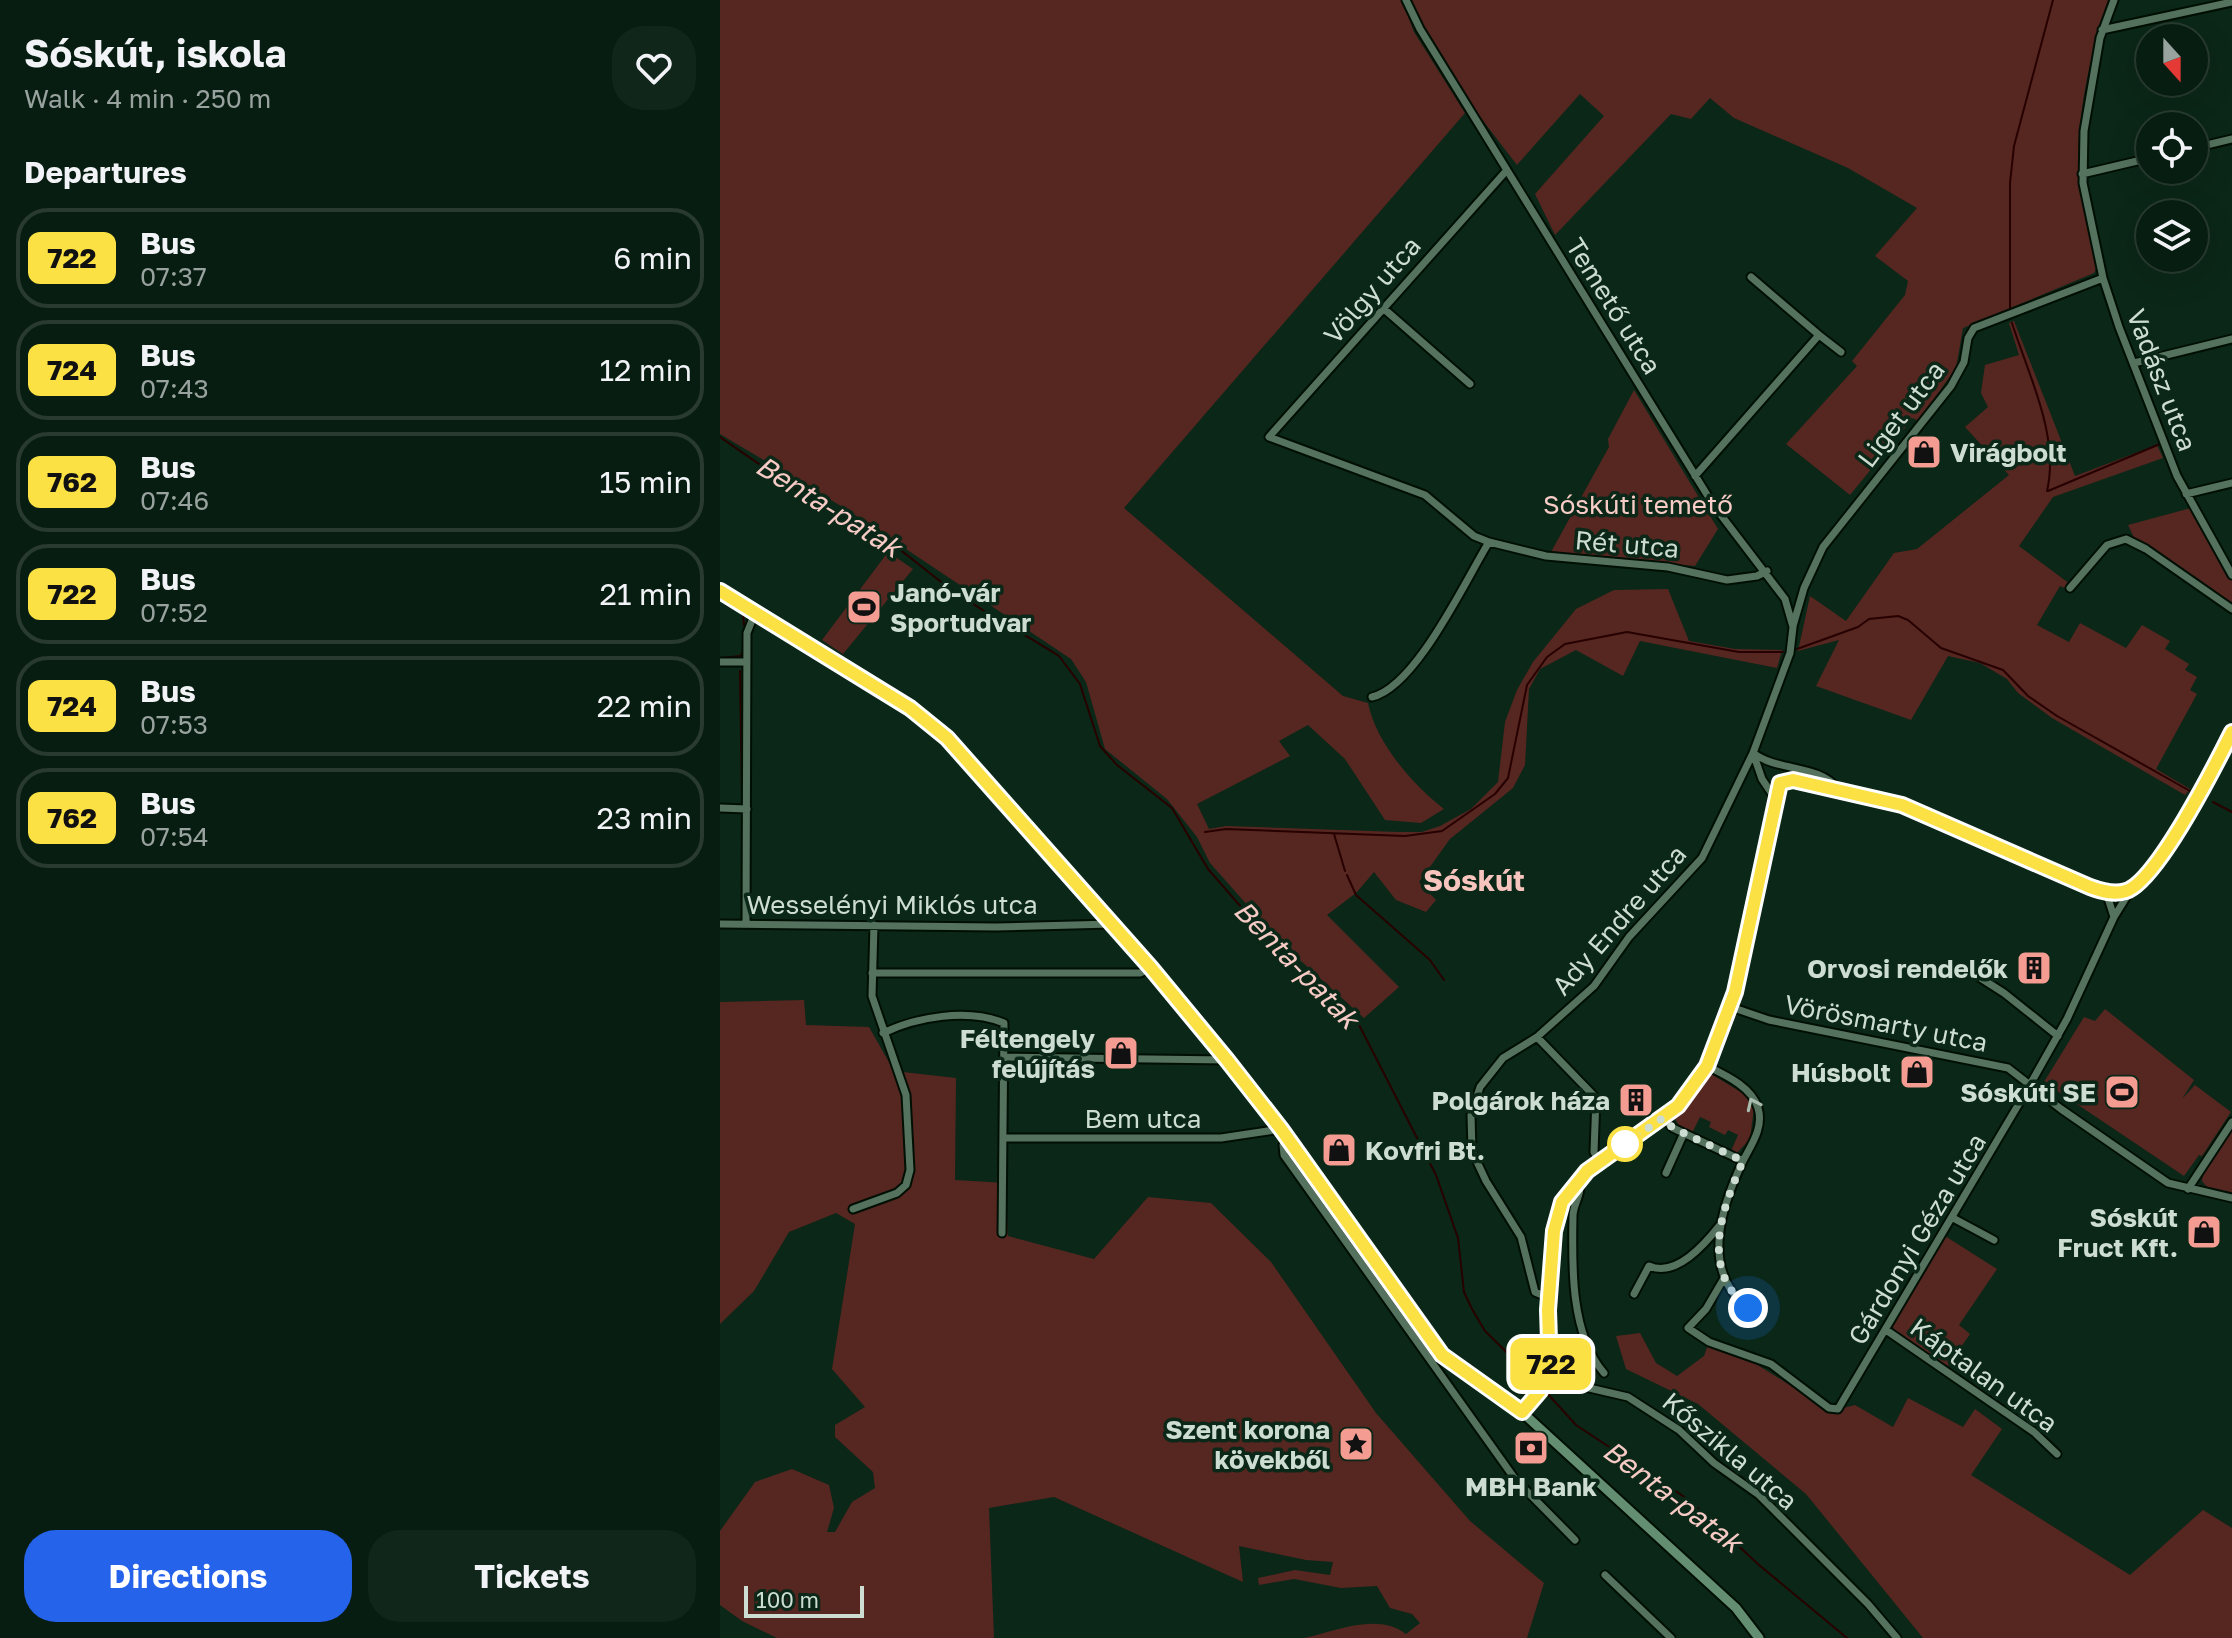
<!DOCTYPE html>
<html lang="en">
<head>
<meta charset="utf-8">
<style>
	:root { --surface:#081d11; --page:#11261a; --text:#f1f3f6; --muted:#98a29f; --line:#293b31; --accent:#2563eb }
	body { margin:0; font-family:"Golos Text",sans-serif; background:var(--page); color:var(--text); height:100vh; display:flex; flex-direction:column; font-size:30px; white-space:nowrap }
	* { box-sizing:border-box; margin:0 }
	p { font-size:26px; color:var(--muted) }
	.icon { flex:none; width:44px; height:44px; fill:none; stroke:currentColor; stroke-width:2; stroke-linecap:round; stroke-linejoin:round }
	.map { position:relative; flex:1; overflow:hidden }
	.side { display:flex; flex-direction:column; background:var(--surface); width:720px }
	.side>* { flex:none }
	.badge { padding:0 16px; border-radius:12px; font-size:28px; line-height:52px }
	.needle { width:52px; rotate:159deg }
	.controls { position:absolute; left:1416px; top:24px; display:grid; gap:16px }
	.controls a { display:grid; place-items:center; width:72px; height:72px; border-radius:50%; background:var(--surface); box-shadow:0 8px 32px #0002,0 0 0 2px var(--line); font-size:40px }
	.scale { position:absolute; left:24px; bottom:20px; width:120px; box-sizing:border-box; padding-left:8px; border:4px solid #cdddd2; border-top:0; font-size:22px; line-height:28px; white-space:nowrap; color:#cdddd2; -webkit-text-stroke:6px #0b2717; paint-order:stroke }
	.you { position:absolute; width:40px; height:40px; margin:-20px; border:6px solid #fff; border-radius:50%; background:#1a73e8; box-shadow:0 0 0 12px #1a73e833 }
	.map>.badge { position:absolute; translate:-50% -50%; box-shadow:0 0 0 4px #fff }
	h2 { padding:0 24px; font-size:30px; line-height:72px }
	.round { display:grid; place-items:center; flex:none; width:84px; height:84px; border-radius:32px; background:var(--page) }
	.head { display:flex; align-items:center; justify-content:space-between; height:136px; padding:0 24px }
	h1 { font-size:38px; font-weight:700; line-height:60px }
	.button { display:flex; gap:16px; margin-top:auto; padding:16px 24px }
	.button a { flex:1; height:92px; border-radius:32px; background:var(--accent); color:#fff; font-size:32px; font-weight:700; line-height:92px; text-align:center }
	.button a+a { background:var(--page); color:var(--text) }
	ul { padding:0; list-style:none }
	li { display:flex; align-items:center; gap:24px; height:100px; margin:0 16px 12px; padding:0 8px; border:4px solid var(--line); border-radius:32px }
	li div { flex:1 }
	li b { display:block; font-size:30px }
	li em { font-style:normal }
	li .badge { min-width:88px; font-weight:700; text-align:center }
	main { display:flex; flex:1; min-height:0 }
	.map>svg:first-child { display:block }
	.green { fill:#562621 }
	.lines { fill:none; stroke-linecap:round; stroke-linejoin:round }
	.stream { stroke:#270000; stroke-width:2 }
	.minor-casing { stroke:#000f03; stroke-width:11 }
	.tertiary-casing { stroke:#000f03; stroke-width:12 }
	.secondary-casing { stroke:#000f03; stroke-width:13 }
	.minor { stroke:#54725e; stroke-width:7 }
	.tertiary { stroke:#54725e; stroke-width:8 }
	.secondary { stroke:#648e72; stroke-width:9 }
	.oneway { stroke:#a9bdaf }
	.line-casing { stroke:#fff; stroke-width:18 }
	.line { stroke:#fbe143; stroke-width:12 }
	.walk { stroke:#cdddd2; stroke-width:8; stroke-dasharray:0 14.4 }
	.stop-dot { fill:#fff; stroke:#fbe143; stroke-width:4 }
	.labels { text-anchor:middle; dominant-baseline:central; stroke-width:7; stroke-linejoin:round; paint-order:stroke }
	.street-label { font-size:26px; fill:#cdddd2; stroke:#0b2717 }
	.poi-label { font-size:26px; font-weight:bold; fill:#cdddd2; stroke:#0b2717; text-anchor:end }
	.park-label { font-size:26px; fill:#f9cdc7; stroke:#0b2717 }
	.water-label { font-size:28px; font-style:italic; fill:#f7cbc5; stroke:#0b2717 }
	.quarter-label { font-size:30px; font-weight:bold; fill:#f8c5be; stroke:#0b2717 }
</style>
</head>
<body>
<main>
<section class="side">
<div class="head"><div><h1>Sóskút, iskola</h1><p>Walk · 4 min · 250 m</p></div><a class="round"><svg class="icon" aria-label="heart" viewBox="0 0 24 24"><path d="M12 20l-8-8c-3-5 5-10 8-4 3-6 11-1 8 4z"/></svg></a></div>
<h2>Departures</h2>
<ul>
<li><span class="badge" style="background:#fbe143;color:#111">722</span><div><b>Bus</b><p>07:37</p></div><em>6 min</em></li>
<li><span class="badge" style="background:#fbe143;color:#111">724</span><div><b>Bus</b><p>07:43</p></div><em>12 min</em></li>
<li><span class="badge" style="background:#fbe143;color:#111">762</span><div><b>Bus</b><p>07:46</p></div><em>15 min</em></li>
<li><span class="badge" style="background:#fbe143;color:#111">722</span><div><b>Bus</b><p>07:52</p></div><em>21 min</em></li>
<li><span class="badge" style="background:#fbe143;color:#111">724</span><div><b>Bus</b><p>07:53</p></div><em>22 min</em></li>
<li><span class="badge" style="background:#fbe143;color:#111">762</span><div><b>Bus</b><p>07:54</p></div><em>23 min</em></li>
</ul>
<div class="button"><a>Directions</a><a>Tickets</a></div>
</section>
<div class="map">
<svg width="1512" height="1638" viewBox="0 0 1512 1638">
	<rect width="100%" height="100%" fill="#0b2717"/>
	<path class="green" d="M0,0H682L694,32L745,113L404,508L623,696L648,703C656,743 693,785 724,809L701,823L665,820L625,759L588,725L559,741L570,756L477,804L489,829L506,826L679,832H702L720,826L751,809L778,782L785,722L797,690L813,662L856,609L894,590L948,589L969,641L1015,649L1062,650L1057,668L920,641L903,676L856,650L820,669L809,689L805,765L793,788L730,839L699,882L716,900L706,912L676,900L654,872L636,893L607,915L679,987L644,1018L560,942L490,863L477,837L447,799L385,749L366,682L351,659L126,509L0,434Z
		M692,0H1388C1370,56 1354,123 1360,182C1362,210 1371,239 1377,267L1374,273L1243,328L1236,368L1198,421L1193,418L1130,495L1066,444L1137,366L1132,361L1185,295L1188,281L1155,256L1197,208L1128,168L1014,118L990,98L971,119L951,114L835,235L815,194L884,116L860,94L797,165C764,121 706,52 692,0Z
		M1294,321L1355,476L1437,445L1443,458L1333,497L1299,546L1350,584L1347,589L1340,586L1317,625L1349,642L1360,623L1406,648L1422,625L1450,641L1445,649L1469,664L1465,670L1477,677L1470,690L1477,694L1436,769L1470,789L1465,795L1332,718L1298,693L1287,679L1260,663L1228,656L1191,720L1096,686L1119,640L1078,651L1090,596L1126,621L1174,553L1197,549L1289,475L1245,427L1268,407L1261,393L1265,365L1299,355L1289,323Z
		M914,390L998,529L975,566L831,552L889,447L888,439Z
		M1471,508L1512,581V607L1415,540L1408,525Z
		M168,552L193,569L123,654L102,640Z
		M84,1000L86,1025L149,1027L174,1071L236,1078L235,1180L286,1183L288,1236L374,1259L428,1197L491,1203L551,1262L656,1413L750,1521L824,1583L807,1638H584C616,1631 658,1612 686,1634L700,1623L692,1614L670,1608L657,1586L621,1588L574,1579L539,1585L538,1578L575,1570L610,1575L613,1562L586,1560L519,1546L523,1582L334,1497L269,1508L274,1638H57L22,1621L0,1605V1531L35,1482L72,1469L109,1485L114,1508L107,1532H115L132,1502L155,1488L153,1472L115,1437V1425L145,1407L112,1369L135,1224L116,1213L69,1232L34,1291L0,1324V1002Z
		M1385,1009L1474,1080L1462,1099L1475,1085L1511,1112L1482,1156L1479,1155L1464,1176L1324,1082L1364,1017L1375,1021Z
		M988,1072L1024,1094L1034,1108L1030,1139L1017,1153L1011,1151L1018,1135L1008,1130L1005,1135L989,1127L991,1122L980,1117L972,1133L960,1127L954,1117L973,1099Z
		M1512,1130V1193L1487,1187L1482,1181L1483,1172Z
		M1225,1236L1277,1269L1239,1325L1250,1334L1226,1369L1174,1331L1173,1326Z
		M920,1333L936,1363L957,1376L984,1356L988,1345L1020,1354L1111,1411L1135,1405L1173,1427L1188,1398L1243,1427L1255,1409L1282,1429L1251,1475L1410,1575L1483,1510L1512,1528V1638H1203L1086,1494L978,1404L906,1369L896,1336Z"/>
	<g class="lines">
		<path class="stream" d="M1290,308V183L1294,146L1333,0
			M1292,323C1308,374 1340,436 1327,491
			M0,437L107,511C157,522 196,566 238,594C270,616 306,635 339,656L360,684L380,746L397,765L452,808L488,869L557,948L636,1019L716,1175L738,1238L744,1292L752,1309L765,1331L819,1384
			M1328,491L1440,444
			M6,602L23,613L24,625
			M1077,649L1138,627L1149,619L1178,616L1188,620L1221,648L1283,670L1308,696L1337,716L1470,791
			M0,658L21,656L23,649
			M20,671L22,799
			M1493,802L1512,812
			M485,832L506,829L685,836L722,831L775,794L788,778L807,685L827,657L845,644L907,632L1019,652H1063
			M614,834L625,871
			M627,875L636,895L710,960L724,980
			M826,1392L856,1425L969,1500L1039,1565L1127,1638"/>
		<defs>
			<path id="minor" d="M686,0L700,29L994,506L1065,599L1073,627L1070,653L1033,753L1042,779L1054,797
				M1394,0L1380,38L1364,131L1363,183L1383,278L1399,327L1457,476L1512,575
				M1382,30L1512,2
				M1474,148L1512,139
				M787,170L549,437L705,495L754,536L769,542L826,556L948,567L1007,580L1037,576L1047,571
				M1362,174L1430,158
				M663,308L750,384
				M1099,335L1121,352
				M1414,363L1512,339
				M975,476L1099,335L1031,277
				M1466,494L1512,483
				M1350,588L1387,545L1406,539L1426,549L1512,609
				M1073,626L1084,588L1103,547L1231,386L1244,362L1248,338L1254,328L1383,278
				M0,662H27
				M652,697C696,687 745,581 769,542
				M0,808L27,809
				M1386,892L1394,917
				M0,924L276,927L392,924
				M26,924L27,633L35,613
				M1248,970L1284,993L1338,1036
				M152,973H420L431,968
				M1011,1007L1049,1020L1288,1068L1341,1109L1448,1183L1512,1198
				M163,1033C197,1017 247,1008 284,1023L282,1233
				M817,1037L876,1098L874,1152L879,1162
				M285,1057L507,1060
				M987,1066C1005,1075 1032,1087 1038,1108C1044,1128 1031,1145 1023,1161C1001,1207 980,1271 1028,1308
				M943,1118L953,1128L1023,1161
				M284,1138H501L561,1129
				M569,1140L563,1145L564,1155L795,1479L855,1540
				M946,1173L964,1133
				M858,1180C864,1193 853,1203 853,1216C852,1264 850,1334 884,1373
				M1468,1189L1512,1122
				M133,1209L177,1193L186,1185L190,1170L186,1095L152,996L154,925
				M1233,1218L1274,1240
				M1003,1280L986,1309L968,1328L989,1342L1051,1364L1109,1408L1118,1409L1307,1090L1347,1019L1394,917L1412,888
				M914,1294L929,1266C956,1278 985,1244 1000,1225
				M829,1298L815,1292L801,1237L766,1181L752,1151L751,1115L760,1087L783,1058L817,1037L874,986L909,937L982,858L1033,753C1058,772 1099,764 1118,789
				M1166,1330L1314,1432L1337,1454
				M831,1362L843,1365L865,1387L908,1397L959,1430L994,1463L1039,1495L1148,1604L1177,1638
				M784,1489L795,1479
				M885,1575L951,1638"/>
			<path id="tertiary" d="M802,1412C813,1401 825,1389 829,1373C834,1355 828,1336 828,1318C827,1284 829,1242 839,1209C856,1155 931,1138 966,1098C1024,1033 1038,883 1054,797L1060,783L1073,780L1182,805L1370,887C1381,891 1394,895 1406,891C1436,881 1497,764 1512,732"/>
			<path id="secondary" d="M0,591L190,708L227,738L431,968L507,1060L561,1129L722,1355L802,1412L1016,1608L1039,1638"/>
		</defs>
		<use href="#minor" class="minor-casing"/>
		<use href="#tertiary" class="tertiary-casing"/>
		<use href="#secondary" class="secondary-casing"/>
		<use href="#minor" class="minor"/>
		<use href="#tertiary" class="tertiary"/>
		<use href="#secondary" class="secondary"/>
	</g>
	<defs><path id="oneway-chevron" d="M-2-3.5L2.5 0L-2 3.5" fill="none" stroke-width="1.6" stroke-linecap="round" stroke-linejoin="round" transform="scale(2)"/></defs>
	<use class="oneway" href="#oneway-chevron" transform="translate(1033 1104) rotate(-115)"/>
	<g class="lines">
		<defs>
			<path id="line" d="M0,591L190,708L227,738L431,968L507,1060L561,1129L722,1355L802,1412L820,1391L830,1371L828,1310L834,1231L842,1202L867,1171L958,1106L987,1066L1015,992L1060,783L1073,780L1182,805L1370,887C1381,891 1394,895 1406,891C1437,881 1496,764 1512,732"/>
		</defs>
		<use href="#line" class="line-casing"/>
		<use href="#line" class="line"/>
		<path class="walk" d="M905,1144L943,1118L953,1128L1023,1161C1002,1209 979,1269 1028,1308"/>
	</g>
	<defs>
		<symbol id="shop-square" viewBox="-11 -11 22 22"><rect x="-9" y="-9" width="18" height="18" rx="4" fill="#f59c92" stroke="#0b2717"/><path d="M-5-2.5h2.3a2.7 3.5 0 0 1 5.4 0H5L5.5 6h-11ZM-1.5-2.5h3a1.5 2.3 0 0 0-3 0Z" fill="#111"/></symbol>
		<symbol id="stadium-square" viewBox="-11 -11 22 22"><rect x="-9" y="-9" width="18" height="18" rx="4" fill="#f59c92" stroke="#0b2717"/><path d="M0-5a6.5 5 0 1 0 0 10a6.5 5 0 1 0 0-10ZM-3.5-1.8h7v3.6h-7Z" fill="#111"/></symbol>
		<symbol id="building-square" viewBox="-11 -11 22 22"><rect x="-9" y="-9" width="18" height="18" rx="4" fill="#f59c92" stroke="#0b2717"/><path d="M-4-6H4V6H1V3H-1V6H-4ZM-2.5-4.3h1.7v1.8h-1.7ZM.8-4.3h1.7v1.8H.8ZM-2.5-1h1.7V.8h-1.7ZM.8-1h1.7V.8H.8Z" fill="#111"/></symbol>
		<symbol id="sight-square" viewBox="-11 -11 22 22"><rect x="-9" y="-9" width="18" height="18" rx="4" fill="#f59c92" stroke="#0b2717"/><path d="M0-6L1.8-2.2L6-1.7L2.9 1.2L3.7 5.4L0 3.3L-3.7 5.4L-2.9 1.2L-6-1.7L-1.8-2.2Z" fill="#111"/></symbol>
		<symbol id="bank-square" viewBox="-11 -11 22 22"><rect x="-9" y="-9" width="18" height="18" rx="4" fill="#f59c92" stroke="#0b2717"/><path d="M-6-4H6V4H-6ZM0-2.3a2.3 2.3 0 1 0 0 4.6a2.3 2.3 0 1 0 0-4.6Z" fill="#111"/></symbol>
	</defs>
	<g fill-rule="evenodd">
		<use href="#shop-square" x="1184" y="432" width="40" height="40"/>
		<use href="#stadium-square" x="124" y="587" width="40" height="40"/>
		<use href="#building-square" x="1294" y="948" width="40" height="40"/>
		<use href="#shop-square" x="381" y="1033" width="40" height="40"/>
		<use href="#shop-square" x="1177" y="1052" width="40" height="40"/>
		<use href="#stadium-square" x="1382" y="1072" width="40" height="40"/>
		<use href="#building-square" x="896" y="1080" width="40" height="40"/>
		<use href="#shop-square" x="599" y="1130" width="40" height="40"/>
		<use href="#shop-square" x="1464" y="1212" width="40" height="40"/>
		<use href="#sight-square" x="616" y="1424" width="40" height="40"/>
		<use href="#bank-square" x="791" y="1428" width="40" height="40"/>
	</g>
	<circle class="stop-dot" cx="905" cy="1144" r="16"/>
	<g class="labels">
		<g class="street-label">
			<text transform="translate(652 290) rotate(-49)">Völgy utca</text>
			<text transform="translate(894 306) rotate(58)">Temető utca</text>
			<text transform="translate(1442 380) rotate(69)">Vadász utca</text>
			<text transform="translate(1181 414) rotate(-53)">Liget utca</text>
			<text transform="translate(907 544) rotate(5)">Rét utca</text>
			<text x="172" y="904">Wesselényi Miklós utca</text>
			<text transform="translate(899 920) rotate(-49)">Ady Endre utca</text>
			<text transform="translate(1166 1023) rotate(11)">Vörösmarty utca</text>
			<text x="423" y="1118">Bem utca</text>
			<text transform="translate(1197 1239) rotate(-59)">Gárdonyi Géza utca</text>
			<text transform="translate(1264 1375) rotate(36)">Káptalan utca</text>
			<text transform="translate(1010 1451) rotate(40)">Kőszikla utca</text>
		</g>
		<g class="poi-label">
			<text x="1230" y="452" text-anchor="start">Virágbolt</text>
			<text x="170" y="592" text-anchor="start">Janó-vár<tspan x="170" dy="30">Sportudvar</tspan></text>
			<text x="1288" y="968">Orvosi rendelők</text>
			<text x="375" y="1038">Féltengely<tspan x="375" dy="30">felújítás</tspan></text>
			<text x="1171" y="1072">Húsbolt</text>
			<text x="1376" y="1092">Sóskúti SE</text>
			<text x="890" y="1100">Polgárok háza</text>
			<text x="645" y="1150" text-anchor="start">Kovfri Bt.</text>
			<text x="1458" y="1217">Sóskút<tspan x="1458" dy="30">Fruct Kft.</tspan></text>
			<text x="610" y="1429">Szent korona<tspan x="610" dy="30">kövekből</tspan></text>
			<text x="811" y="1486" text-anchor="middle">MBH Bank</text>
		</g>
		<g class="park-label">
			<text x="918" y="504">Sóskúti temető</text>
		</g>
		<g class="water-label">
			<text transform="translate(109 506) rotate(32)">Benta-patak</text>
			<text transform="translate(577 964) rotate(46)">Benta-patak</text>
			<text transform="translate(953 1496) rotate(37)">Benta-patak</text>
		</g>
		<g class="quarter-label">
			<text x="754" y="880">Sóskút</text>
		</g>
	</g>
</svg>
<div class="controls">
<a><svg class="needle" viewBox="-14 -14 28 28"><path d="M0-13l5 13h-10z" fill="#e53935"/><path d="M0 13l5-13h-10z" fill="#98a29f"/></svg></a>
<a><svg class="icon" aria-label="locate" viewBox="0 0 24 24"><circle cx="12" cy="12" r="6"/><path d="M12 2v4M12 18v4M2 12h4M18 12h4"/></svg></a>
<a><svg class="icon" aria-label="layers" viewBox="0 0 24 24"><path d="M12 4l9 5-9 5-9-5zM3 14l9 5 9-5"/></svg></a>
</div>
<div class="scale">100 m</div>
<div class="you" style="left:1028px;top:1308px"></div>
<b class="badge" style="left:831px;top:1364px;background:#fbe143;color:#111">722</b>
</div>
</main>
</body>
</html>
